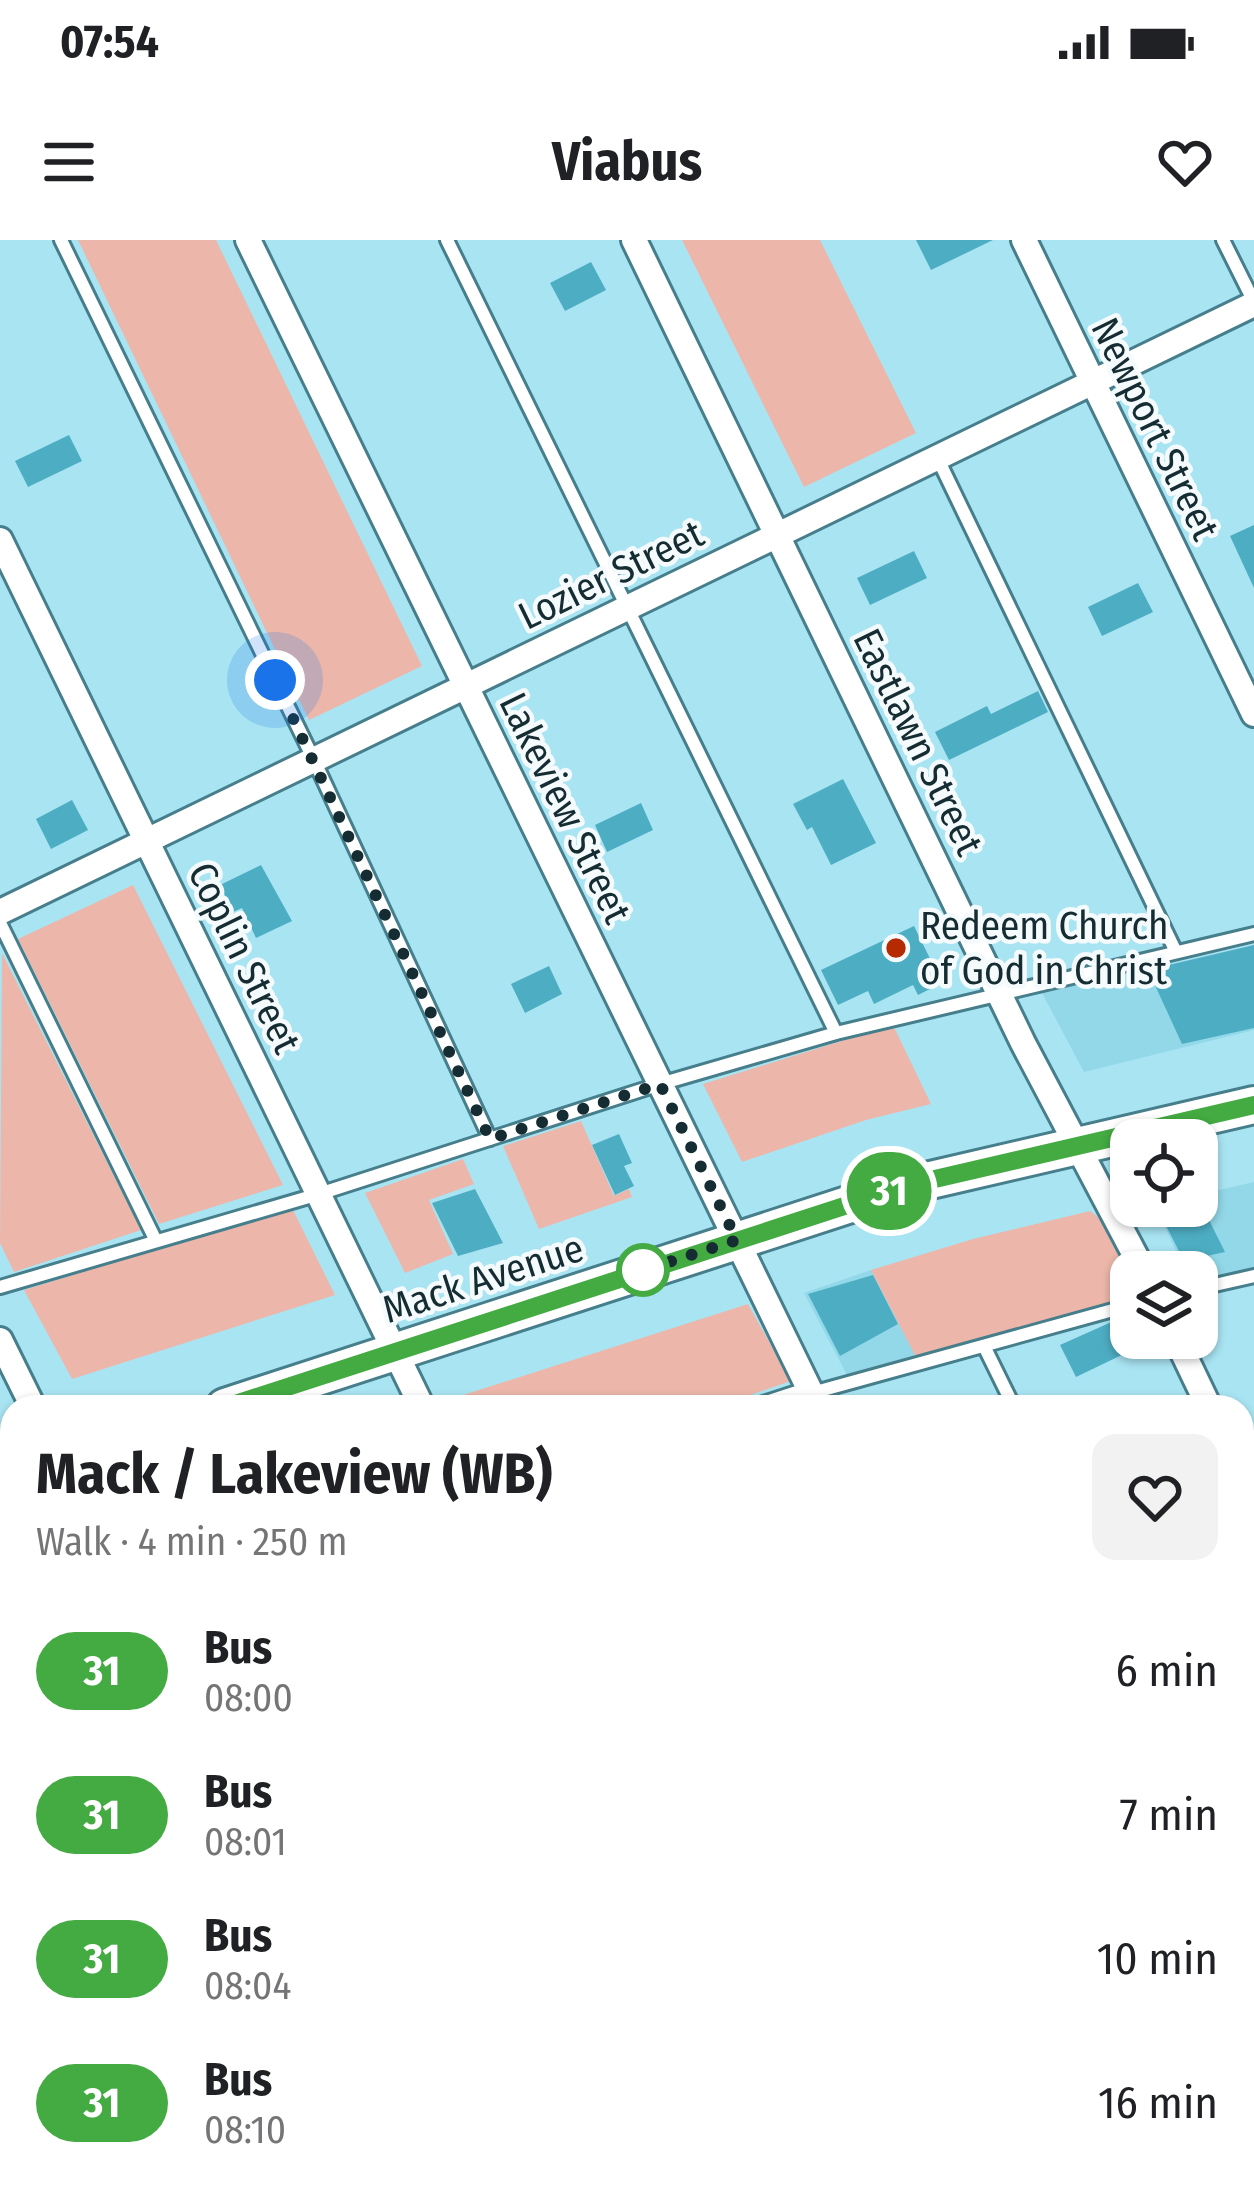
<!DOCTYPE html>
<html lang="en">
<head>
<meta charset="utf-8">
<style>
	:root { --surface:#fff; --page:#f2f2f2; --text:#202124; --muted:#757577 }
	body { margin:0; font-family:"Fira Sans Condensed",sans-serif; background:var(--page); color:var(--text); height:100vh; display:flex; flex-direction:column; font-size:45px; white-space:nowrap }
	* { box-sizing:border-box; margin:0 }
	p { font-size:39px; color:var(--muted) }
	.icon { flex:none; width:66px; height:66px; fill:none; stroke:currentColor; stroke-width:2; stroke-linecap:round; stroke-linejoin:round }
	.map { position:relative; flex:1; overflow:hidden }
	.panel { position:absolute; left:0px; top:1155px; width:1254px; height:807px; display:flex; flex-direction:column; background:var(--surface); border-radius:36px 36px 0 0; box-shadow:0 3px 9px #0004 }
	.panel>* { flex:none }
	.badge { padding:0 24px; border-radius:39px; font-size:42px; line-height:78px }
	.fabs { position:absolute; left:1110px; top:879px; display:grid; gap:24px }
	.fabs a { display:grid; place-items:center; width:108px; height:108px; border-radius:24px; background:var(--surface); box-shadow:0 3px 9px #0004; font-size:60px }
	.you { position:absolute; width:60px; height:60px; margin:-30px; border:9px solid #fff; border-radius:50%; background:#1a73e8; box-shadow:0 0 0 18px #1a73e833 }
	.map>.badge { position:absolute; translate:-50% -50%; box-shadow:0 0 0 6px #fff }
	.round { display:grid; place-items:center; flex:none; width:126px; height:126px; border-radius:24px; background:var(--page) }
	.head { display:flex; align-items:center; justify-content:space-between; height:204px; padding:0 36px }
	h1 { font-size:57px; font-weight:700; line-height:90px }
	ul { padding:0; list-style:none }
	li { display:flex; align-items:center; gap:36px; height:144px; padding:0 36px }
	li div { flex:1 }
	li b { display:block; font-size:45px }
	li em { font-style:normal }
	li .badge { min-width:132px; font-weight:700; text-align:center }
	.status { display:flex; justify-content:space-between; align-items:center; height:84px; padding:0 60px; background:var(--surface); direction:ltr }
	.status svg { height:33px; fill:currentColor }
	header { display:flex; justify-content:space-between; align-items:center; height:156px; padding:0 36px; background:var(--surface); font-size:54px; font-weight:700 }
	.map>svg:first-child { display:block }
	.built { fill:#93d8e8 }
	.green { fill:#ecb7aa }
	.building { fill:#4dadc3 }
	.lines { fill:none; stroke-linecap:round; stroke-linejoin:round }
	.lane-casing { stroke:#467e8b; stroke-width:18 }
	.street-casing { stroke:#467e8b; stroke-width:30 }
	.secondary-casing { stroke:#467e8b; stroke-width:42 }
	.lane { stroke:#fff; stroke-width:12 }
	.street { stroke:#fff; stroke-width:24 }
	.secondary { stroke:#fff; stroke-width:36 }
	.line-casing { stroke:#fff; stroke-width:27 }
	.line { stroke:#44aa42; stroke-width:18 }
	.walk { stroke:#142c32; stroke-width:12; stroke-dasharray:0 21.6 }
	.poi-dot { fill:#b52a00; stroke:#f5fbfc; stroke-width:4.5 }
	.stop-dot { fill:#fff; stroke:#44aa42; stroke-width:6 }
	.labels { text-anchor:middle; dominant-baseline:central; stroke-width:9; stroke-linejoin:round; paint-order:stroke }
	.street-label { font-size:39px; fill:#142c32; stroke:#f5fbfc }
	.poi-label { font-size:39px; fill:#142c32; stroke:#f5fbfc; text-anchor:start }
</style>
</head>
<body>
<div class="status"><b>07:54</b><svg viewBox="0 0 49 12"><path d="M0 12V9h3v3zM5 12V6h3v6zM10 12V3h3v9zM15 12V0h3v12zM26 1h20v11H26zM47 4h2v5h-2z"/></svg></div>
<header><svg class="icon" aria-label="menu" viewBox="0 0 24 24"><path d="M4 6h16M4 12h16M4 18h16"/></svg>Viabus<svg class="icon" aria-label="heart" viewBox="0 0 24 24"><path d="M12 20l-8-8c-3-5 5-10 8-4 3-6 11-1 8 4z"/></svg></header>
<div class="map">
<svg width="1254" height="1960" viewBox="0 0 1254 1960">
	<rect width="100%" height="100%" fill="#a9e4f3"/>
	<path class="built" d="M1254,705V790L1084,832L1042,753Z
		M1254,942V1028L1197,1041V1032H1186L1155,966H1197V955Z
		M871,1030L915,1115L847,1135L804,1053Z"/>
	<path class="green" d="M78,0H216L422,426L309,480Z
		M682,0H820L916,193L804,247Z
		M133,645L283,945L159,984L18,699Z
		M2,713L141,990L14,1032L0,1003Z
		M893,785L931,864L866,880L742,922L703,844Z
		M581,881L614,956L629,949L632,957L539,989L503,906Z
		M463,919L474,944L429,960L453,1014L405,1033L365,953Z
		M292,968L335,1055L72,1139L24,1050Z
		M1090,971C1116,988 1131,1030 1131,1060L919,1123L871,1030L973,999Z
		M748,1064L791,1141L715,1167H462L457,1157Z"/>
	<path class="building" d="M916,0H993L931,30Z
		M591,22L606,50L565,71L550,43Z
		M69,195L82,221L28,247L15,221Z
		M1254,285V348L1230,296Z
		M914,311L927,338L870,365L857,338Z
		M1138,343L1153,372L1102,396L1088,367Z
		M1038,451L1048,472L949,520L935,492L987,466L991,474Z
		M843,539L876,603L831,625L812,587L807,590L793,564Z
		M72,560L88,590L51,609L36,579Z
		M641,563L653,590L607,612L595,585Z
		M261,625L292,681L256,698L242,668L233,672L220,645Z
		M914,686L942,743L918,755L913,745L874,764L868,751L838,765L821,730Z
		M1254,705V788L1182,804L1148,730Z
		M549,726L562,754L525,773L511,744Z
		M619,894L632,923L624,926L634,946L615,955L592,905Z
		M475,949L503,1003L458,1016L432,963Z
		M1156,966H1202L1225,1012L1184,1021Z
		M873,1035L898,1084L840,1116L808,1054Z
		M1116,1080L1130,1111L1076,1137L1060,1105Z"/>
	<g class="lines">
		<defs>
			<path id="lane" d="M61,0L314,520L490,899
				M447,0L836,793
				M1223,0L1254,62
				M937,217L1176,712
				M0,683L156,1001
				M0,1047L319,954L660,844L836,793L1254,694
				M1197,1049L1254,1036
				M984,1106L1014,1167
				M812,1153L1131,1065
				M751,1167L809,1148
				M0,1431L12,1427
				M0,1485L12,1510
				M1242,1631L1254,1655
				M224,1950L229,1960
				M613,1950L618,1960
				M1002,1950L1007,1960"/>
			<path id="street" d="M248,0L818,1167
				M634,0L1023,803L1144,1032
				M1024,0L1254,474
				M0,300L422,1167
				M0,672L1254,64
				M1176,1098L1209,1167
				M0,1100L33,1167
				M1242,1234L1254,1258
				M0,1887L12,1912
				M30,1950L35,1960
				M415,1950L420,1960
				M804,1950L809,1960
				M1199,1950L1204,1960"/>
			<path id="secondary" d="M225,1167L909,945L1254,865
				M0,1241L12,1237"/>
		</defs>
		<use href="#lane" class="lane-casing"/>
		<use href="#street" class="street-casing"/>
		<use href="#secondary" class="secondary-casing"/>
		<use href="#lane" class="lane"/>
		<use href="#street" class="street"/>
		<use href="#secondary" class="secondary"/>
	</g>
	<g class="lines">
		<defs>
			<path id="line" d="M226,1167L909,945L1254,865"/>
		</defs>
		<use href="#line" class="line-casing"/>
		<use href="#line" class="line"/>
		<path class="walk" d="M275,440L490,899L660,844L737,1000L635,1033L643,1030"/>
	</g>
	<circle class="poi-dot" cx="896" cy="708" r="12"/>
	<circle class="stop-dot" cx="643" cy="1030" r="24"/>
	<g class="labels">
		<g class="street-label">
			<text transform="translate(1155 189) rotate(64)">Newport Street</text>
			<text transform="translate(611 335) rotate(-26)">Lozier Street</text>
			<text transform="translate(918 502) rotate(64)">Eastlawn Street</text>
			<text transform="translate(565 568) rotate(64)">Lakeview Street</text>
			<text transform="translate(244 718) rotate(64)">Coplin Street</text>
			<text transform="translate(483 1039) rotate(-18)">Mack Avenue</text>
		</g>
		<g class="poi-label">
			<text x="920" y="686">Redeem Church<tspan x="920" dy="45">of God in Christ</tspan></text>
		</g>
	</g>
</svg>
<div class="fabs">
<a><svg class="icon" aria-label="locate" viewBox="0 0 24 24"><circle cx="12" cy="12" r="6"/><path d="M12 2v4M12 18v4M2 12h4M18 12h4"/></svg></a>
<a><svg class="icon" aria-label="layers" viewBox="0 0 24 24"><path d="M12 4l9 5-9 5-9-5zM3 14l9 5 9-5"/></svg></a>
</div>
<div class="you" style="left:275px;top:440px"></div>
<b class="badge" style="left:889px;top:951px;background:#44aa42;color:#fff">31</b>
<section class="panel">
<div class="head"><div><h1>Mack / Lakeview (WB)</h1><p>Walk · 4 min · 250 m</p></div><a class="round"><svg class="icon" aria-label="heart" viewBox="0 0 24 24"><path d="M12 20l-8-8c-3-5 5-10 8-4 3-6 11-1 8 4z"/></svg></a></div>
<ul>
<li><span class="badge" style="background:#44aa42;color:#fff">31</span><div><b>Bus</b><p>08:00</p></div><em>6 min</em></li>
<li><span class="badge" style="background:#44aa42;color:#fff">31</span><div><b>Bus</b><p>08:01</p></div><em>7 min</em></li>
<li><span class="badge" style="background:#44aa42;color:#fff">31</span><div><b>Bus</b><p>08:04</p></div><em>10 min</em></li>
<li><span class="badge" style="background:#44aa42;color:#fff">31</span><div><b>Bus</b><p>08:10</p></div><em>16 min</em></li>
</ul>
</section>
</div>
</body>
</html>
